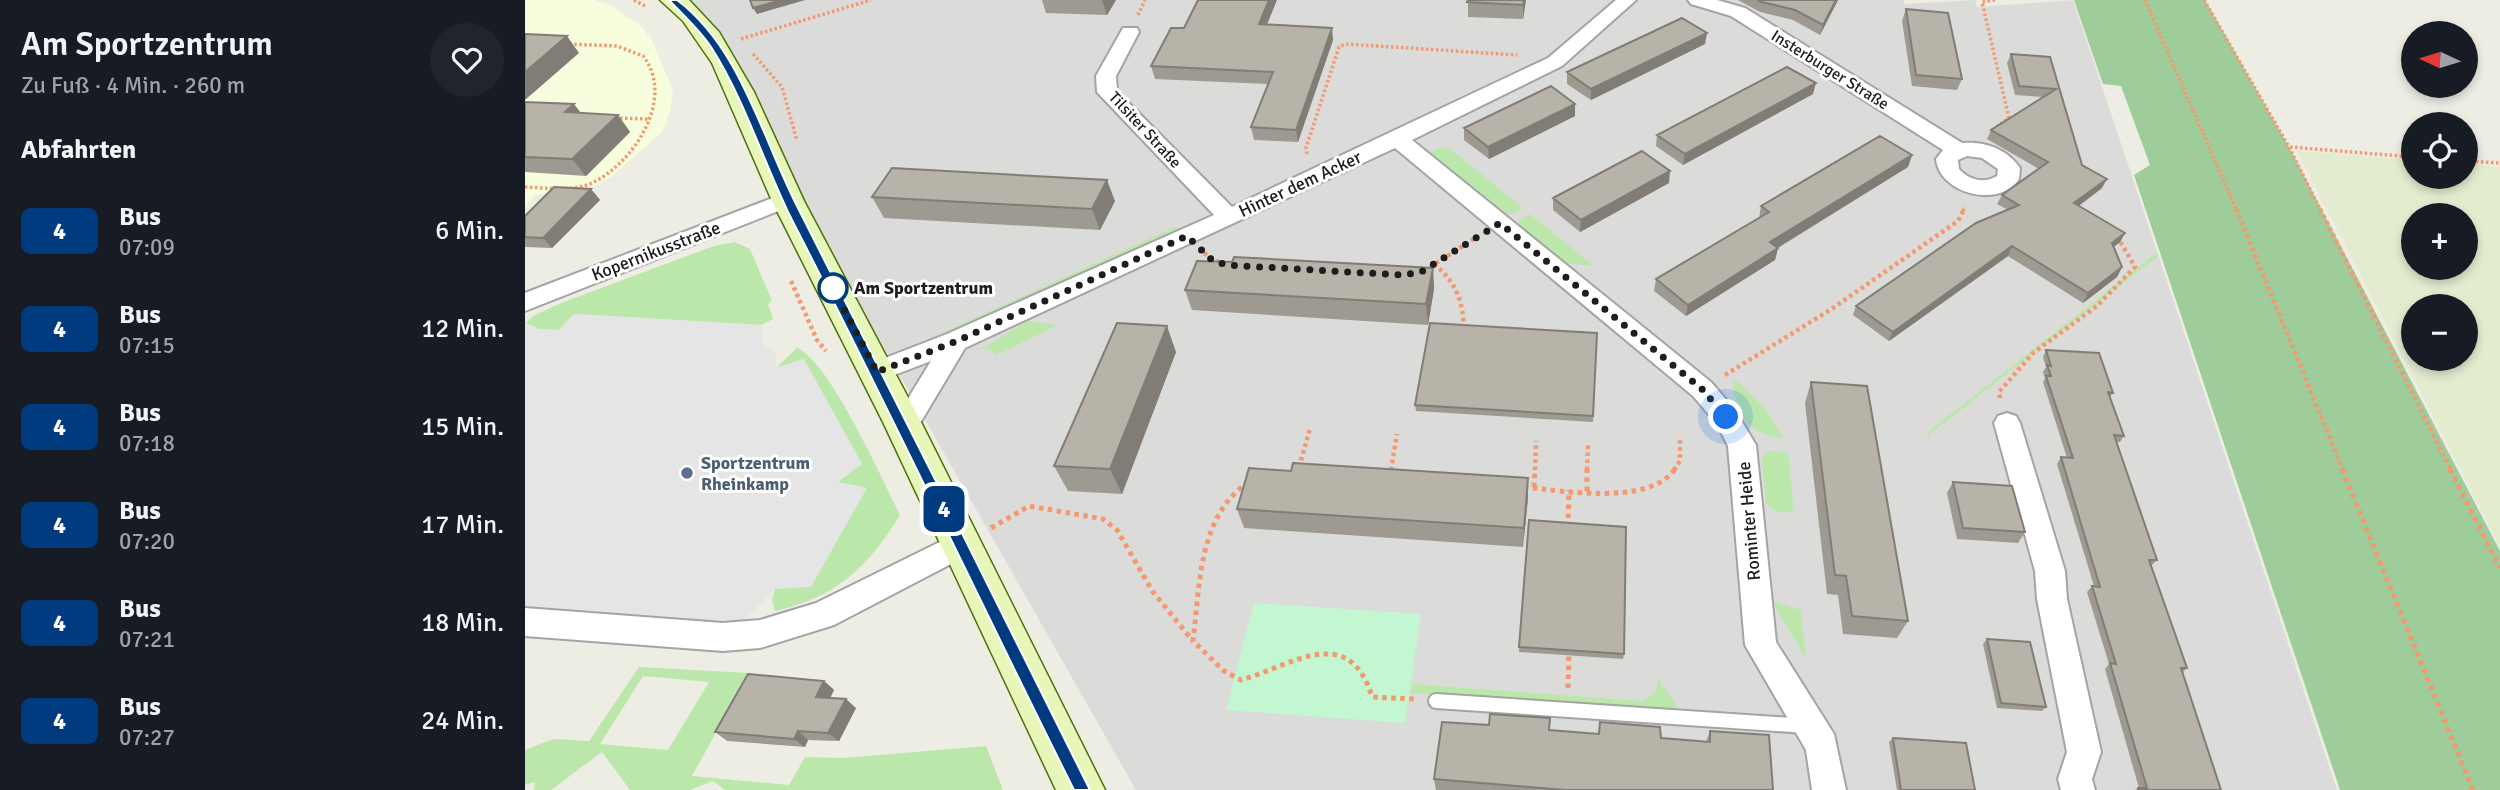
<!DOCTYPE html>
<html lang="de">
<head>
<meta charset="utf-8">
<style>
	:root { --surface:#171b24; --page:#20242c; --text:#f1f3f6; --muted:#9ea1a6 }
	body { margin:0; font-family:Signika,sans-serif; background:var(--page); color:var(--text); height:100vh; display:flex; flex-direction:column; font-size:26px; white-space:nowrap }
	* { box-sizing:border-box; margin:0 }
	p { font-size:23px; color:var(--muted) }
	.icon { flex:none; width:38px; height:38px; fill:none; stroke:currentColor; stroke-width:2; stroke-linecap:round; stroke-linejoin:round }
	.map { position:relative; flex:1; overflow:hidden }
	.side { display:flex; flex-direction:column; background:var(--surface); width:525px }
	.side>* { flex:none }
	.badge { padding:0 14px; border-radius:10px; font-size:24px; line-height:46px }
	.needle { width:46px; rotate:274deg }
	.buttons { position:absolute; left:1876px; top:21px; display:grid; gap:14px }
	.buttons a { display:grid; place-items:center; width:77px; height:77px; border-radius:50%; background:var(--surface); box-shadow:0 4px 10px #0003; font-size:35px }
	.you { position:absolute; width:35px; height:35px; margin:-18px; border:5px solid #fff; border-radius:50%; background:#1a73e8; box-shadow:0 0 0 10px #1a73e833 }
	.map>.badge { position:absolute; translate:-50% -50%; box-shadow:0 0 0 4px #fff }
	h2 { padding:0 21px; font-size:26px; line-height:63px }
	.round { display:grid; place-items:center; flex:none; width:74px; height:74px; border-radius:37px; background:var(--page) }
	.summary { display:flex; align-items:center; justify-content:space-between; height:119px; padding:0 21px }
	h1 { font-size:33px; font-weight:600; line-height:52px }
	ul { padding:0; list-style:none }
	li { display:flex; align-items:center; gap:21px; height:98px; padding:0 21px }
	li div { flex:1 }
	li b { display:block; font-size:26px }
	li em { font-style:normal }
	li .badge { min-width:77px; font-weight:700; text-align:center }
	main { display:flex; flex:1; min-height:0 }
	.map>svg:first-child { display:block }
	.residential { fill:#dbdbda }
	.education { fill:#f7fedd }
	.farmland { fill:#e4ecd0; fill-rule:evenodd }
	.grass { fill:#bce7ab; fill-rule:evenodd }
	.forest { fill:#9ecc9a }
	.park { fill:#c2f7d1 }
	.parking { fill:#e5e5e5 }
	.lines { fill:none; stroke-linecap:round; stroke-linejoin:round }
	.lane-casing { stroke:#a4a4a4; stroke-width:18 }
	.street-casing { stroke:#a4a4a4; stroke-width:4 }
	.secondary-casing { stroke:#4f7009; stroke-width:3 }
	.path-far2 { stroke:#f4986f; stroke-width:3.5; stroke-dasharray:2.5 2.5; stroke-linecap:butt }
	.path-far1 { stroke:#f4986f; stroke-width:4.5; stroke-dasharray:3.5 3.5; stroke-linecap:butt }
	.path { stroke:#f4986f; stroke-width:5; stroke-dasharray:4.5 4.5; stroke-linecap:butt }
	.lane { stroke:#fff; stroke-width:14 }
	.street { fill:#fff; fill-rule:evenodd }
	.secondary { fill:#e7f7b9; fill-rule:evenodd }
	.wall { fill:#9e9a91 }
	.shaded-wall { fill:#817d76 }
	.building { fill:#b8b3a9; stroke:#817d76; stroke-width:2 }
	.line { fill:#003b80; stroke:#fff; stroke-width:2 }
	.walk { stroke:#1d1d1d; stroke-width:7; stroke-dasharray:0 12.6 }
	.stop-dot { fill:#fff; stroke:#003b80; stroke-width:3.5 }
	.service-dot { fill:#5c6f8a; stroke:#fff; stroke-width:2.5 }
	.labels { text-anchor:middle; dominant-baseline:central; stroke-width:6; stroke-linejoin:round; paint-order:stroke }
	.far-street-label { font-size:16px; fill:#1d1d1d; stroke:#fff }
	.street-label { font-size:18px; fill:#1d1d1d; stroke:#fff }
	.stop-label { font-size:18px; font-weight:bold; fill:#1d1d1d; stroke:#fff; text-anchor:start }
	.service-label { font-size:18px; font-weight:bold; fill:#4e5e75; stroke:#fff; text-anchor:start }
</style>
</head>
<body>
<main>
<section class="side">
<div class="summary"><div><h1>Am Sportzentrum</h1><p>Zu Fuß · 4 Min. · 260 m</p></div><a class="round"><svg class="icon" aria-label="heart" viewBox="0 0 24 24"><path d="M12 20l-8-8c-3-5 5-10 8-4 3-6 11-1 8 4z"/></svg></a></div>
<h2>Abfahrten</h2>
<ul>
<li><span class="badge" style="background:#003b80;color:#fff">4</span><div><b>Bus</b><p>07:09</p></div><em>6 Min.</em></li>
<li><span class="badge" style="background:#003b80;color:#fff">4</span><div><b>Bus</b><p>07:15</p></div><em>12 Min.</em></li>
<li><span class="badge" style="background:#003b80;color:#fff">4</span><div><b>Bus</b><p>07:18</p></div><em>15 Min.</em></li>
<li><span class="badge" style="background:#003b80;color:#fff">4</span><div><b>Bus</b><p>07:20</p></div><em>17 Min.</em></li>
<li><span class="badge" style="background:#003b80;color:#fff">4</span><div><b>Bus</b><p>07:21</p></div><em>18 Min.</em></li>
<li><span class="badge" style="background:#003b80;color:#fff">4</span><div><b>Bus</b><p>07:27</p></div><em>24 Min.</em></li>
</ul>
</section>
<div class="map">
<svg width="1975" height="790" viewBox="0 0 1975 790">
	<rect width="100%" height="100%" fill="#eeede4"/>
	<path class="residential" d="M145,0H1379V4L1450,0L1452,7L1548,0L1812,790H611L179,32Z"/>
	<path class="education" d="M0,0H69L83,4L116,26L127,40L148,91L145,112L137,132L86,177L58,192L11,195L0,206Z"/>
	<path class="farmland" d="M1772,151L1888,160V177H1941V164L1975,167V547ZM1888,215H1941V268H1888ZM1888,306H1941V359H1888Z"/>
	<path class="grass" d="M917,147L924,148L998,208L986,214L976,213L909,156L906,152Z
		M1005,214L1069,266L1039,263L993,227L994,221Z
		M650,227L656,229L403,343L412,335Z
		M210,242L225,249L247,301L243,304L248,319L236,325L49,314L34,330L13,329L1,323L8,316L36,303L189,246Z
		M1632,252L1633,256L1405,434V445L1403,432Z
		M503,321L533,325L471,355L465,349H456Z
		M272,348C304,360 358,481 375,515C342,568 312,597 250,611L247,600L250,589L341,488L312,482L336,464L278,359L250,369Z
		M1208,378L1240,408L1259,439C1223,433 1208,415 1208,378Z
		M1244,451L1263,452L1269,513L1250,511L1241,503L1237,458Z
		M1247,601L1276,610L1281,659Z
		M114,667L224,673L167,776L264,785L280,757L318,758L461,746L478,790H200L188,781L165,790H105L77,752L26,790H9L10,782L0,785V750L28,739L64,741ZM118,676L184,682L143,750L75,744Z
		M1133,679L1152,706L1150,712L886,693L888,684L1117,701L1131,693Z"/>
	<path class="forest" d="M1549,0H1680L1764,147L1975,551V790H1815L1609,175L1625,165L1596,86L1578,84Z"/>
	<path class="park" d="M729,603L896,614L880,723L701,710Z"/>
	<path class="parking" d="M49,314L236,325L239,335L236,343L252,355L250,368L279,359L337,464L313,482L342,488L286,587L250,589L214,625L0,609V323L13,329L34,330Z"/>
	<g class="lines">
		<defs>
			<path id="lane" d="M911,701L1281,726"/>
			<path id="street" d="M1091,0H1111L1037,66L887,140L1186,382L1210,410L1231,445L1251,642L1309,734L1321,790H1287L1281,750L1220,645L1203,446L1192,424L1168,396L870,148L440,348L388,435L378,439L368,435L365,428L406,361L351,382L342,379L338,372L342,365L422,334L689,215L572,92L571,76L598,28H612L614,32L591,76L592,91L707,207L1023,58Z
				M1163,0H1192L1220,8L1437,143C1460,141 1482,149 1495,168L1494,179C1475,209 1414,194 1411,159L1418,150L1206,16L1166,4ZM1442,156L1457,158L1473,169L1472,176C1459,184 1444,180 1434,169L1433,160Z
				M263,192L271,194L274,199L271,204L0,311V293Z
				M1482,413L1491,416L1495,423L1540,571L1542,599L1576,752L1567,779L1570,790H1536L1533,779L1542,752L1512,599L1510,571L1469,423L1473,416Z
				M437,531L447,535L452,544L447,553L309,625L235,648L198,651L0,636V608L198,623L235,620L291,603Z"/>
			<path id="secondary" d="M135,0H164L194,32L229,92L279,201L396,422L580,790H531L358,422L247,201L187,63L158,21Z"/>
		</defs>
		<use href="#lane" class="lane-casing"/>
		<use href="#street" class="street-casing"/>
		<use href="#secondary" class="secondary-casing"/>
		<path class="path-far2" d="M109,0L120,6
			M1470,0L1457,2L1484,118L1470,128
			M1620,0L1712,211
			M1679,0L1764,147L1796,211
			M613,15L620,0
			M216,39L346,0
			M228,54L257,87L272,141
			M90,118L124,119
			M1765,147L1888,157
			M782,154L781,148L814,47L821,44L992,55
			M1941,161L1975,163
			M0,187C22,188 49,192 69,182C109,162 151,98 118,56L92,46L44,44
			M1438,211L1440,206"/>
		<path class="path-far1" d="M1711,209L1818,470
			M1795,209L1926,470
			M679,253L695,263
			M909,264C931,282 938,301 939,329
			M899,271L953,236
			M266,281L292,340L301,351
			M1200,375L1305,310L1433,221L1439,209
			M1475,398L1474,392L1508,353L1572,306L1610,267L1593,238
			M774,467L785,429
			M866,470L872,434
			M1010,470L1011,441
			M1062,470L1063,444
			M1149,470L1155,461V437"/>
		<path class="path" d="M1817,469L1948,790
			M1925,469L1975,568
			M865,474L866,469
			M724,482C673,515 675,586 668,641L699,671L716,680C764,667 824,620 847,697L889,699
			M999,487C1039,491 1125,506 1150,469
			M1009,487L1010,469
			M1062,491V469
			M1043,527L1044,490
			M466,528L504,506L578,519L592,530L628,592L668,641
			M1043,688L1044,652"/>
		<use href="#lane" class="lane"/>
		<use href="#street" class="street"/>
		<use href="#secondary" class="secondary"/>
	</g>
	<path class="wall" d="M517,0H591L582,15L521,13Z
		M943,0H1001L998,19L943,17Z
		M1213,0H1313L1295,35L1268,20L1235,12Z
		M1381,9L1437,79L1432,90L1387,86L1377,21Z
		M742,25L808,40L773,142L729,140L726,127L743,84L630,79L626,66L659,28Z
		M1180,44L1066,100L1042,84V72Z
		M1486,54L1525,57L1557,165L1577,188L1554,206L1600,233L1595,242L1589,247L1597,267L1592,277L1558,303L1483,256L1364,341L1328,315L1331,306L1483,210L1472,204L1477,195L1514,169L1462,139L1466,130L1518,97L1490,95L1482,63Z
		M1288,94L1158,165L1131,146L1132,135Z
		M0,102L56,113L93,115L105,132L61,176L0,172Z
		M1050,104V116L964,159L939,140V128Z
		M1387,155L1383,167L1253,248L1250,260L1161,316L1129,291L1131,279L1234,218L1236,206Z
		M1144,183L1055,232L1028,210V198Z
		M66,189L75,200L27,248L0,247V216Z
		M347,197L590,201L575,230L359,218Z
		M707,262L908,268L909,289L903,325L667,310L660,290Z
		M1072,333L1068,422L891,411L890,405Z
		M1521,350L1588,393L1585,397L1599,436L1595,442H1591L1632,560L1626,566L1662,668L1657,673L1696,790H1610L1614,788L1580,669L1584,664L1562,592L1567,586H1569L1532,464L1536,457L1542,458L1518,382L1520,378L1518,372L1521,367L1518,357Z
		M651,352L597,494L543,491L529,466Z
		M1286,382L1383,621L1372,638L1318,634L1313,595L1302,594L1280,403Z
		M766,471L1003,478V498L998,547L719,528L712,509Z
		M1428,482L1500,532L1493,543L1432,539L1422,493Z
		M1004,520L1099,654L1098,659L994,652Z
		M1462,639L1521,707L1517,711L1472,708L1458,644Z
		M299,681L309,690L305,698L331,708L314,741L283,740L280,747L202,741L190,732Z
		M1075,722L1136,738L1181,742L1185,731L1248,790H911L909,779L1024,730L1073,734Z
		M1368,738L1450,790H1372L1364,742Z"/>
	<path class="shaded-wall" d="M256,0H280L232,14L228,8Z
		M577,0H591L582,15Z
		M744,0H752L737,37L734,24Z
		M999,0H1001L998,19V5Z
		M1311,0H1313L1295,35L1298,25Z
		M807,28L808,40L773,142L771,130Z
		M1182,33L1180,44L1066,100V89Z
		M42,36L54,53L0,100V72Z
		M1291,83L1288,94L1158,165L1160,154Z
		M49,104L62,121L40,112Z
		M1050,104V116L964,159L963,147Z
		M93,115L105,132L61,176L47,159Z
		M1387,155L1383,167L1242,254L1245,242Z
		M1145,171L1144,183L1055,232L1056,220Z
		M1582,179L1577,188L1544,213L1549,203Z
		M582,180L590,201L575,230L567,209Z
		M66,189L75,200L27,248L18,238Z
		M1600,233L1595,242L1582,252L1587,243Z
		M1487,246L1483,256L1364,341L1368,332Z
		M1253,248L1250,260L1161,316L1163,305Z
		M1597,267L1592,277L1558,303L1563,293Z
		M908,268L909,289L903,325L901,304Z
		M642,326L651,352L597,494L585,469Z
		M1003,478V498L998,547L999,528Z
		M299,681L309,690L301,706L291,697Z
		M321,699L331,708L314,741L303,733Z
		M273,731L283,740L280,747L269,739Z"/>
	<path class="building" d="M225,0H256L228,8Z
		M673,0H744L734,24L807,28L771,130L726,127L748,72L626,66L646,28H659Z
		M943,0H999L998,5L942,2Z
		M1233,0H1311L1298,25L1270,10L1237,2Z
		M1381,9L1423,13L1437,79L1391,75Z
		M1157,18L1182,33L1066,89L1042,72Z
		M0,34L42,36L0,72Z
		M1486,54L1525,57L1557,165L1582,179L1549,203L1600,233L1587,243L1597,267L1563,293L1487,246L1368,332L1331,306L1451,223L1494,205L1477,195L1523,162L1466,130L1531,89L1494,86Z
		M1262,67L1291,83L1160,154L1132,135Z
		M1026,86L1050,104L963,147L939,128Z
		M0,102L49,104L40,112L93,115L47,159L0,157Z
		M1355,136L1387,155L1245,242L1253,248L1163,305L1131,279L1244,212L1236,206Z
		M1117,151L1145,171L1056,220L1028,198Z
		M367,168L582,180L567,209L347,197Z
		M29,187L66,189L18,238L0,237V216Z
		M709,257L908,268L901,304L660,290L672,261L707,262Z
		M592,323L642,326L585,469L529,466Z
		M905,323L1072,333L1068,416L890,405Z
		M1521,350L1574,353L1588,393L1583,392L1599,436L1589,435L1632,560H1624L1662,668H1656L1696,790H1613V788H1622L1585,663L1591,664L1567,586L1575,587L1536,457L1548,458L1521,376H1526L1522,365L1526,366Z
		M1286,382L1342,386L1383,621L1327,616L1321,576L1310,575Z
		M768,463L1003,478L999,528L712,509L724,468L766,471Z
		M1428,482L1487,486L1500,532L1438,528Z
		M1004,520L1101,527L1099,654L994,647Z
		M1462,639L1505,642L1521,707L1476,703Z
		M223,674L299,681L291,697L321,699L303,733L273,731L269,739L190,732Z
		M965,714L1025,718L1024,730L1074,734L1075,722L1135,727L1136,738L1185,742V731L1244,735L1248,790H1040L909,779L917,722L964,725Z
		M1368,738L1441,743L1450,790H1376Z"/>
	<path class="line" d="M144,0H152C214,46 236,134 270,202C368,396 466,589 562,784L565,790H549C456,604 365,410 267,220C239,164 220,100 186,47C174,29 158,15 144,0Z"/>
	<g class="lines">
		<path class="walk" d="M308,288L352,372L432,341L662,236L687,260L701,265L877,275L896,272L975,223L1177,389L1201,417"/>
	</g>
	<circle class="stop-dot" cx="308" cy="288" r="14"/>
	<circle class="service-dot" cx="162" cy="473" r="7"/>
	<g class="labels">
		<g class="far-street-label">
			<text transform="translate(1305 70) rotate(32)">Insterburger Straße</text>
			<text transform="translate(620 130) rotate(47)">Tilsiter Straße</text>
		</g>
		<g class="street-label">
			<text transform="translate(775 184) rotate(-25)">Hinter dem Acker</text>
			<text transform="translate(131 251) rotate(-21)">Kopernikusstraße</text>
			<text transform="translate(1224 521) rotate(-95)">Rominter Heide</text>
		</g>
		<g class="stop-label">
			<text x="329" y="288">Am Sportzentrum</text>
		</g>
		<g class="service-label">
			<text x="176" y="463">Sportzentrum<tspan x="176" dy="21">Rheinkamp</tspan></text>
		</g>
	</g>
</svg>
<div class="buttons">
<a><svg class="needle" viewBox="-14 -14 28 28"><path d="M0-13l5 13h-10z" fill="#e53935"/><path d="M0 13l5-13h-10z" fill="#9ea1a6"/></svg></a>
<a><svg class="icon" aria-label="locate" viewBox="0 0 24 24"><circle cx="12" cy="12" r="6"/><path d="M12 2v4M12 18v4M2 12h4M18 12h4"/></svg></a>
<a>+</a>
<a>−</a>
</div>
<div class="you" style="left:1201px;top:417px"></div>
<b class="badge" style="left:419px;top:509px;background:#003b80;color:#fff">4</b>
</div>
</main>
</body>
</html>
